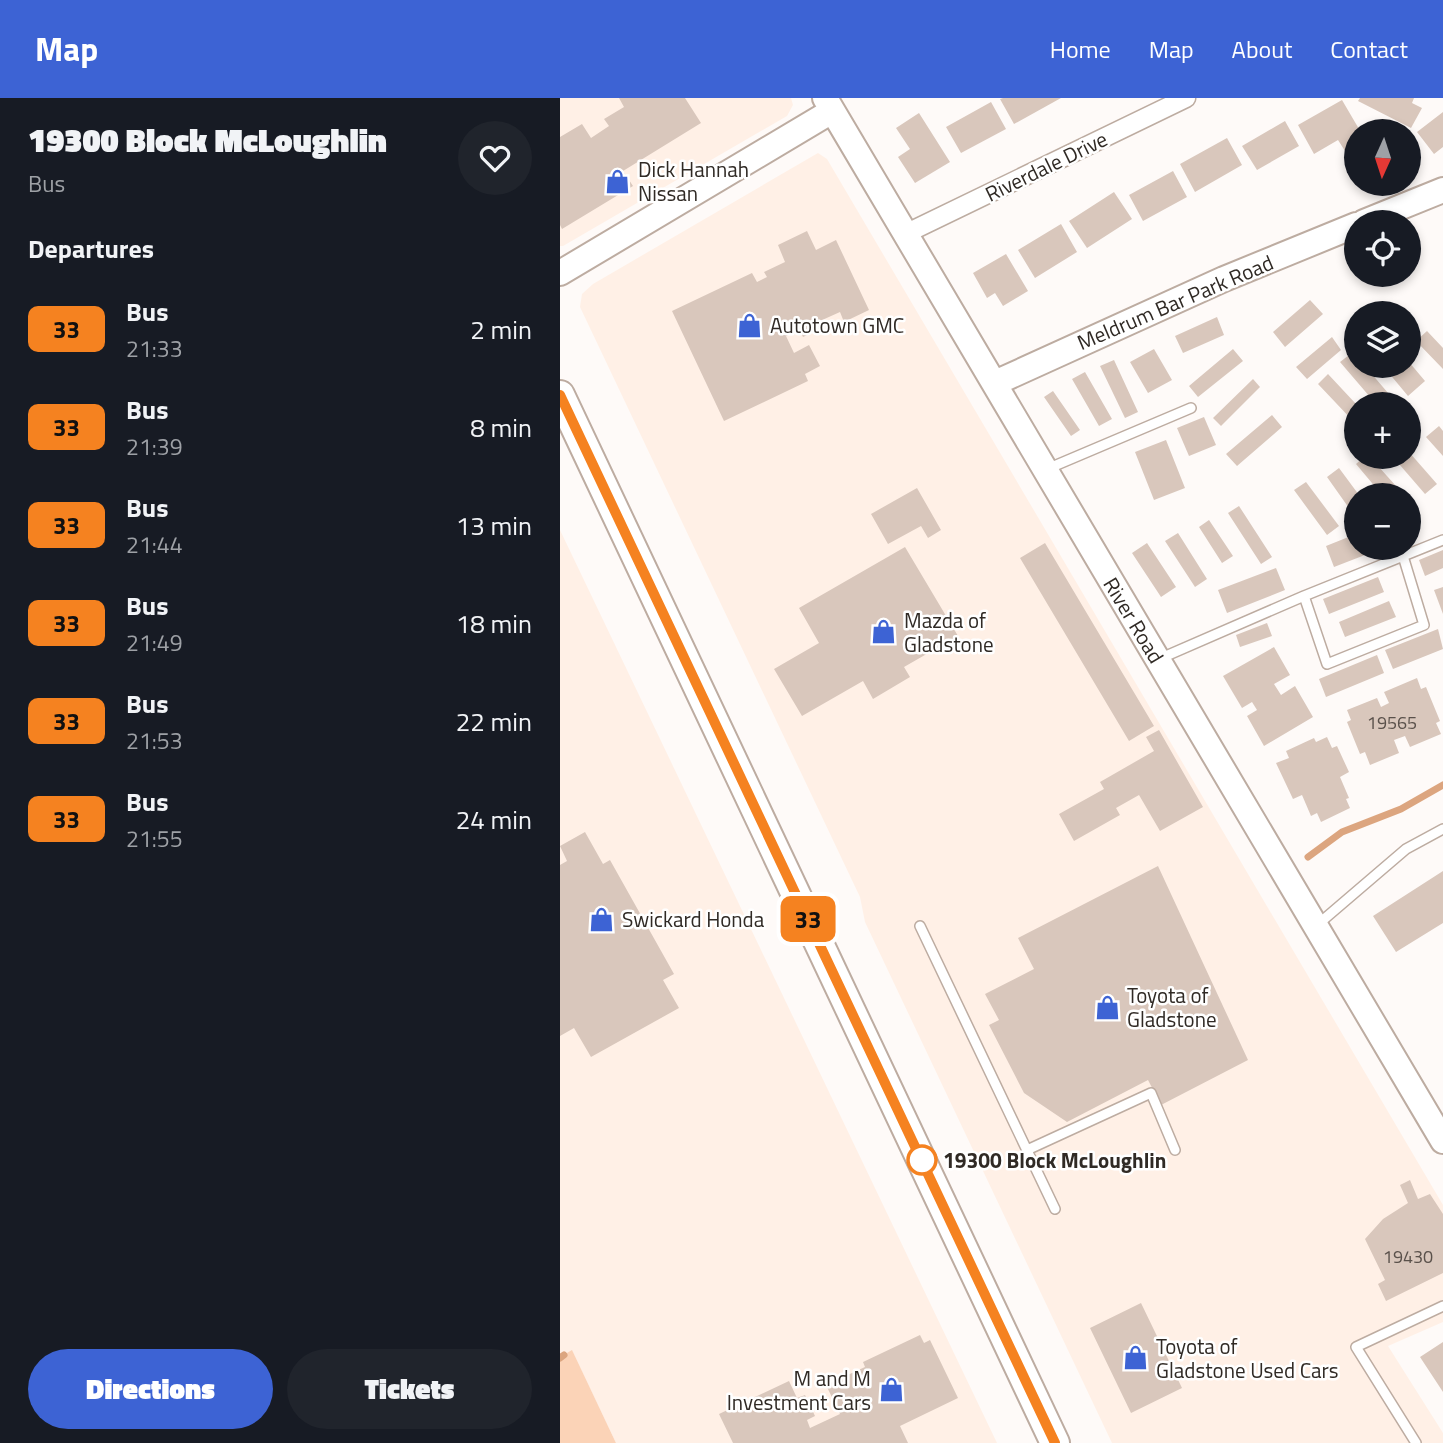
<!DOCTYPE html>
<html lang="en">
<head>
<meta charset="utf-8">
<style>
	:root { --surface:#171b24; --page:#20242c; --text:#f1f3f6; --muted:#9ea1a6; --accent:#3d63d4 }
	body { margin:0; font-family:"Titillium Web",sans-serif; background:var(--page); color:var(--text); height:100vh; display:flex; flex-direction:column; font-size:26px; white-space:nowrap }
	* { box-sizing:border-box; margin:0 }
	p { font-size:23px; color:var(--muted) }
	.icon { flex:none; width:38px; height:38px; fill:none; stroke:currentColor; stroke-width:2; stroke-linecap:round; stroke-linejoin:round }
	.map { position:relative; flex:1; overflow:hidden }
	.panel { display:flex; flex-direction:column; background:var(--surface); width:560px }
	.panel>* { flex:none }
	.badge { padding:0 14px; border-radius:10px; font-size:24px; line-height:46px }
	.needle { width:46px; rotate:183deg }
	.tools { position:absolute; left:784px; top:21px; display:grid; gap:14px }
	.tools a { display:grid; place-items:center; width:77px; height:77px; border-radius:50%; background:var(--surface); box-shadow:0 4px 10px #0003; font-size:35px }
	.map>.badge { position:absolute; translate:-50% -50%; box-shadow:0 0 0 4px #fff }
	h2 { padding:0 28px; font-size:26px; line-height:63px }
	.round { display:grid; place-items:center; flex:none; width:74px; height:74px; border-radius:37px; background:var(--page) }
	.overview { display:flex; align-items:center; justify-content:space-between; height:119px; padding:0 28px }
	h1 { font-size:33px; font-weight:800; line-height:52px }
	.primary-button { display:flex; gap:14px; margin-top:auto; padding:14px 28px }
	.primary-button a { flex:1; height:80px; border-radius:42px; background:var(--accent); color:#fff; font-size:28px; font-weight:800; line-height:80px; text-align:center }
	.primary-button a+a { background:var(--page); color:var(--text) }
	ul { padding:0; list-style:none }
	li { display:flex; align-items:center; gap:21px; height:98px; padding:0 28px }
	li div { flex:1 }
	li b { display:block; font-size:26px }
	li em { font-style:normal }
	li .badge { min-width:77px; font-weight:700; text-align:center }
	header { display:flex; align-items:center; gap:42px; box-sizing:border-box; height:98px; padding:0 35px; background:var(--accent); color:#fff }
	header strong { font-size:33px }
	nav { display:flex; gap:38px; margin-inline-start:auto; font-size:24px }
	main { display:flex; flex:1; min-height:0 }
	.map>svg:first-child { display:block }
	.built { fill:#fff0e6 }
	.green { fill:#fbd3b7 }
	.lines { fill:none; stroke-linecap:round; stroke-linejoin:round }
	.stream { stroke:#dca57f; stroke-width:7 }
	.building { fill:#d9c7bc }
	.lane-casing { stroke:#bdaca1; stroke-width:12 }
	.street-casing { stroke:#bdaca1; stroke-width:21 }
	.secondary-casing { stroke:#bdaca1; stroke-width:28 }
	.primary-casing { stroke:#bdaca1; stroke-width:32 }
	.lane { stroke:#fff; stroke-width:9 }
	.street { stroke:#fff; stroke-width:18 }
	.secondary { stroke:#fff; stroke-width:24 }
	.primary { stroke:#fff; stroke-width:28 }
	.line-casing { stroke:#fff; stroke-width:16 }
	.line { stroke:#f58220; stroke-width:10 }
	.stop-dot { fill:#fff; stroke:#f58220; stroke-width:3.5 }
	.labels { text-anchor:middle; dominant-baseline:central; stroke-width:5; stroke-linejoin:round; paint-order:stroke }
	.number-label { font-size:18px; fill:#5a514b }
	.street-label { font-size:21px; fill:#302a25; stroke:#fff }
	.poi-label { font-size:21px; fill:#302a25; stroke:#fff; text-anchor:start }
	.stop-label { font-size:21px; font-weight:bold; fill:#302a25; stroke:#fff; text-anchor:start }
</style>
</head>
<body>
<header>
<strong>Map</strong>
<nav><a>Home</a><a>Map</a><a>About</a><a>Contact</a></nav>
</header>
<main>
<section class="panel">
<div class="overview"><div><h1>19300 Block McLoughlin</h1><p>Bus</p></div><a class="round"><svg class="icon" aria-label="heart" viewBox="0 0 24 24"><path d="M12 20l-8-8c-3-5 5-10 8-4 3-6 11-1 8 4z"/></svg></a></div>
<h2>Departures</h2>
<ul>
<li><span class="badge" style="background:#f58220;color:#111">33</span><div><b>Bus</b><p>21:33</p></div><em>2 min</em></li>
<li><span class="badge" style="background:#f58220;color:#111">33</span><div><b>Bus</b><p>21:39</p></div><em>8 min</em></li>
<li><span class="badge" style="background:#f58220;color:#111">33</span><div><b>Bus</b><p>21:44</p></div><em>13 min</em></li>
<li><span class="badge" style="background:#f58220;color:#111">33</span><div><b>Bus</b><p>21:49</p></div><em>18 min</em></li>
<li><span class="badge" style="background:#f58220;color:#111">33</span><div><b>Bus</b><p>21:53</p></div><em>22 min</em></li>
<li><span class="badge" style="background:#f58220;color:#111">33</span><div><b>Bus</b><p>21:55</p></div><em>24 min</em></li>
</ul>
<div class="primary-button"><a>Directions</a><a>Tickets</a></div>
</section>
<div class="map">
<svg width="883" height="1345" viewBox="0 0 883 1345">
	<rect width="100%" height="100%" fill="#fefaf8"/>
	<path class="built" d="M0,0H231L233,7L227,18L3,148H0Z
		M258,55L267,61L883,1107V1224L828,1248L883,1335V1345H552L305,824L300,799L20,209L22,196L33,186Z
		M0,432L437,1345H56L12,1253L0,1258Z"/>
	<path class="green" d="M12,1252L56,1345H0V1259Z"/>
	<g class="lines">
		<path class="stream" d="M748,759L782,734L841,711L883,687
			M0,1260L4,1257"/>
	</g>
	<path class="building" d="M59,0H125L141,25L63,73L73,88L2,131L0,127V39L22,26L31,40L49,28L44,21L64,9Z
		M443,0H501L454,26L440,1Z
		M800,0H854L852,5L862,10L851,30L798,3Z
		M782,2L799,31L796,33V51L787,56L778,42L754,56L738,27Z
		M431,4L446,31L401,55L386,29Z
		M883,14V49L874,56L857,34Z
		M359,15L390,64L355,85L338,59L350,51L336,30Z
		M725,23L739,48L697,72L682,48Z
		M667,40L682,67L635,94L620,66Z
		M613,73L627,99L583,123L569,97Z
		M554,94L572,121L527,150L509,123Z
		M501,126L517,154L475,180L458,152Z
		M247,133L256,152L276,142L309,212L284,224L280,214L260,223L263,230L243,239L240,232L226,238L234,255L249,247L260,268L245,276L248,283L164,323L112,213L192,175L197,184L207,179L204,174L225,164L218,147Z
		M446,156L468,193L443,208L435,195L427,200L413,175Z
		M750,202L763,216L725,249L713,234Z
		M657,219L664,237L623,255L615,238Z
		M867,233L883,250V271L856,243Z
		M772,239L781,252L747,281L736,269Z
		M594,251L612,282L588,295L570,264Z
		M673,251L683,263L638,299L629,288Z
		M793,254L796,257V268H805L834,302L829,306H816L780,264Z
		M554,262L578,314L565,320L540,268Z
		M849,264L865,283L848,298L823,268H849Z
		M525,274L552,321L539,328L512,281Z
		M768,276L796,306V320L793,323L758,286Z
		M693,281L700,289L661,328L653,320Z
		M493,293L520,332L511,338L484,299Z
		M712,317L722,329L677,368L666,356Z
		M644,319L656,347L629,358L617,330Z
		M879,328L883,333V358L866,339Z
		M606,342L625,390L594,402L575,354Z
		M849,354L877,386L865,396L833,359H849Z
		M804,359H810L844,397H822L796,366Z
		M779,370L799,397H796V420L767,379Z
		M746,384L779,428L767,437L734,392Z
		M357,390L381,432L368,440L361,428L328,446L311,416Z
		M679,408L712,459L701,466L668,415Z
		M649,422L673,458L662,465L639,429Z
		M618,435L647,481L635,489L605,443Z
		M796,436V450H823L774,469L766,448Z
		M485,445L594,628L569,643L460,460Z
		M587,445L616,489L601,499L572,455Z
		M345,449L398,538L344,569L350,579L313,601L303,583L242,618L214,571L259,545L239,510Z
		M883,452V470L865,478L859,462Z
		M716,470L725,492L667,515L658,492Z
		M818,479L824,494L769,516L763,501Z
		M883,489V516L874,492Z
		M829,503L836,519L785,539L779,524Z
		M707,525L712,538L680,549L676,537Z
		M878,531L883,551L833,571L825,552Z
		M714,549L730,577L714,586L721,597L735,588L753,619L704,648L687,618L697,612L692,604L682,610L663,578Z
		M817,557L824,575L766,599L759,581Z
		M857,580L861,591L866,589L880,623L876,625L881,636L850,649L845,638L834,642L839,655L810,667L805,654L800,656L787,624L791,622L787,612L817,600L821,609L829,605L824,594Z
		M599,632L643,709L600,733L579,697L556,710L560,717L514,743L499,716L544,691L540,684L594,653L586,639Z
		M767,639L772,650L777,648L789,674L780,679L789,700L786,701L790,710L761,724L757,715L751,718L742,697L733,701L716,665L729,660L726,653L754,640L756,644Z
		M25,734L43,766L50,762L114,876L103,882L119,910L31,959L14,930L0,938V767L7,763L0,748Z
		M598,768L688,962L601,1007L588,982L507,1024L464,995L429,927L439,922L425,896L474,871L458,840Z
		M883,773V825L836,854L813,818Z
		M850,1082L858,1101L870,1096L883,1116V1175L826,1203L818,1186L825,1182L805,1141L823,1121L848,1105L840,1087Z
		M581,1205L622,1290L571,1315L530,1230Z
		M360,1237L364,1245L370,1242L398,1300L340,1328L348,1345H173L159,1316L229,1283L237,1300L245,1297L255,1318L247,1322L250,1330L280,1316L266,1287L305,1269L303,1264Z
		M883,1244V1294L860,1259Z"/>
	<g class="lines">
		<defs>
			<path id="lane" d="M487,371L631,310
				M744,498L767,566L864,527L843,458
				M599,561L744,498L883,442
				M360,828L495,1111
				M756,828L846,751L883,731
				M467,1052L591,995L615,1052
				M856,1345L796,1249L883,1208"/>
			<path id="street" d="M345,136L626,0"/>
			<path id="secondary" d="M265,0L883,1043
				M804,124L883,92
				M0,175L272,13
				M435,285L664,181L796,127"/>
			<path id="primary" d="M0,297L495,1345"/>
		</defs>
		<use href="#lane" class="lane-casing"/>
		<use href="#street" class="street-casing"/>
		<use href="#secondary" class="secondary-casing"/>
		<use href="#primary" class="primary-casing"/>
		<use href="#lane" class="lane"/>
		<use href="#street" class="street"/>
		<use href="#secondary" class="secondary"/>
		<use href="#primary" class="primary"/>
	</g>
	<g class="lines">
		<defs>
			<path id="line" d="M0,297L495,1345"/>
		</defs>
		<use href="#line" class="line-casing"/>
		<use href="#line" class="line"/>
	</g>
	<defs>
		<symbol id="shop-bare" viewBox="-9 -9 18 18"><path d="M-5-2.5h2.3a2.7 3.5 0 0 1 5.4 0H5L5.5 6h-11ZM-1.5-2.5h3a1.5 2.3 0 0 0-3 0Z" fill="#3d63d4" stroke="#fff" stroke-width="2.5" paint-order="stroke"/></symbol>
	</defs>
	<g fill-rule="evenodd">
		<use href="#shop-bare" x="40" y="66" width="35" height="35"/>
		<use href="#shop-bare" x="172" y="210" width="35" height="35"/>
		<use href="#shop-bare" x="306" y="516" width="35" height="35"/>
		<use href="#shop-bare" x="24" y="804" width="35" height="35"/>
		<use href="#shop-bare" x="530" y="892" width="35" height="35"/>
		<use href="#shop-bare" x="558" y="1242" width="35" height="35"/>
		<use href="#shop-bare" x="314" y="1274" width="35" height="35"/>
	</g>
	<circle class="stop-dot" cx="362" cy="1062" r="14"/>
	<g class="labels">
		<g class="number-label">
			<text x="832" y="624">19565</text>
			<text x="848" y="1158">19430</text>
		</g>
		<g class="street-label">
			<text transform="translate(486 68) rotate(-26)">Riverdale Drive</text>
			<text transform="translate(615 204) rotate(-23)">Meldrum Bar Park Road</text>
			<text transform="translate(574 522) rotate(59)">River Road</text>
		</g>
		<g class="poi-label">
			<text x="78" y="71">Dick Hannah<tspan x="78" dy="24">Nissan</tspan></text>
			<text x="210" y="227">Autotown GMC</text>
			<text x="344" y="522">Mazda of<tspan x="344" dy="24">Gladstone</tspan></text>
			<text x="62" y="821">Swickard Honda</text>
			<text x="567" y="897">Toyota of<tspan x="567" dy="24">Gladstone</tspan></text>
			<text x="596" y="1248">Toyota of<tspan x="596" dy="24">Gladstone Used Cars</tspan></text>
			<text x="311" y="1280" text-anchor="end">M and M<tspan x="311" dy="24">Investment Cars</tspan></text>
		</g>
		<g class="stop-label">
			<text x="383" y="1062">19300 Block McLoughlin</text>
		</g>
	</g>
</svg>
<div class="tools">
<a><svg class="needle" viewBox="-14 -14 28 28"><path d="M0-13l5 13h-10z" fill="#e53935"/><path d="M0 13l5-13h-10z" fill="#9ea1a6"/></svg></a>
<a><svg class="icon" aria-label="locate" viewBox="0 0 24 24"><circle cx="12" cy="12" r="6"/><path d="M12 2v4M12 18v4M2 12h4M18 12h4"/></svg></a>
<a><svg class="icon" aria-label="layers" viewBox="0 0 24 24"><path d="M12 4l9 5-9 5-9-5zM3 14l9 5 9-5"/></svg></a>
<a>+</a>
<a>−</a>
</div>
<b class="badge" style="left:248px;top:821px;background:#f58220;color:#111">33</b>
</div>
</main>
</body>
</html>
